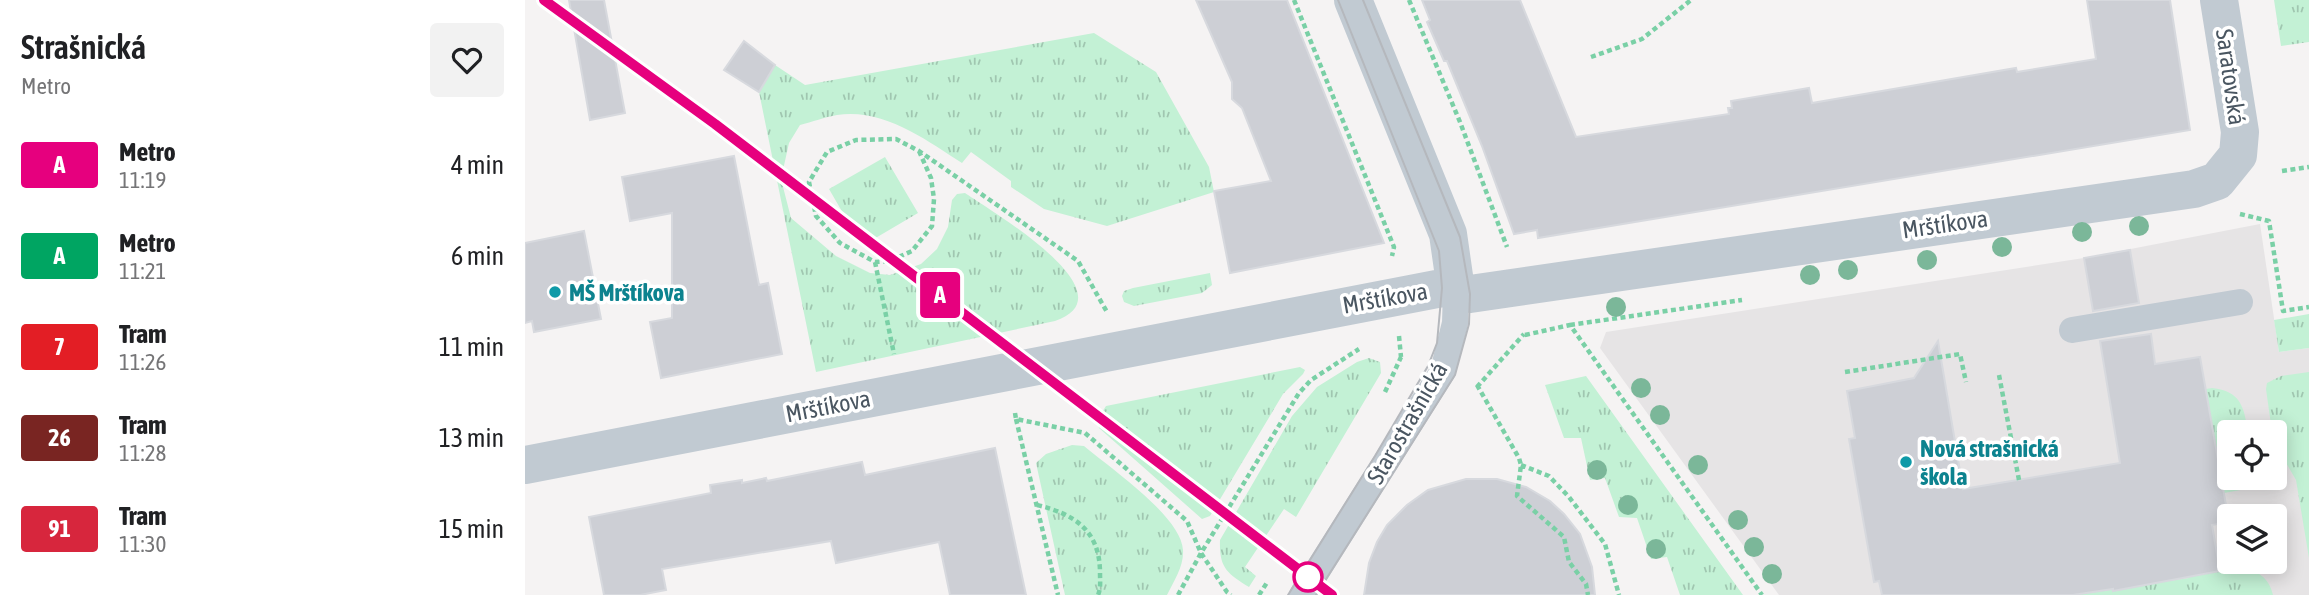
<!DOCTYPE html>
<html lang="en">
<head>
<meta charset="utf-8">
<style>
	:root { --surface:#fff; --page:#f2f2f2; --text:#202124; --muted:#757577 }
	body { margin:0; font-family:"Asap Condensed",sans-serif; background:var(--page); color:var(--text); height:100vh; display:flex; flex-direction:column; font-size:26px; white-space:nowrap }
	* { box-sizing:border-box; margin:0 }
	p { font-size:23px; color:var(--muted) }
	.icon { flex:none; width:38px; height:38px; fill:none; stroke:currentColor; stroke-width:2; stroke-linecap:round; stroke-linejoin:round }
	.map { position:relative; flex:1; overflow:hidden }
	.drawer { display:flex; flex-direction:column; background:var(--surface); width:525px }
	.drawer>* { flex:none }
	.badge { padding:0 14px; border-radius:5px; font-size:24px; line-height:46px }
	.tools { position:absolute; left:1692px; top:420px; display:grid; gap:14px }
	.tools a { display:grid; place-items:center; width:70px; height:70px; border-radius:7px; background:var(--surface); box-shadow:0 4px 18px #0003; font-size:35px }
	.map>.badge { position:absolute; translate:-50% -50%; box-shadow:0 0 0 4px #fff }
	.round { display:grid; place-items:center; flex:none; width:74px; height:74px; border-radius:7px; background:var(--page) }
	.overview { display:flex; align-items:center; justify-content:space-between; height:119px; padding:0 21px }
	h1 { font-size:33px; font-weight:600; line-height:52px }
	ul { padding:0; list-style:none }
	li { display:flex; align-items:center; gap:21px; height:91px; padding:0 21px }
	li div { flex:1 }
	li b { display:block; font-size:26px }
	li em { font-style:normal }
	li .badge { min-width:77px; font-weight:700; text-align:center }
	main { display:flex; flex:1; min-height:0 }
	.map>svg:first-child { display:block }
	.education { fill:#e6e4e5; fill-rule:evenodd }
	.grass { fill:url(#grass-tufts) }
	.building { fill:#cdcfd5; stroke:#d7d9de; stroke-width:2 }
	.lines { fill:none; stroke-linecap:round; stroke-linejoin:round }
	.path { stroke:#7ad0a6; stroke-width:4.5; stroke-dasharray:5 3.5; stroke-linecap:butt }
	.lane { stroke:#c1cad2; stroke-width:26 }
	.street { stroke:#c1cad2; stroke-width:38 }
	.tram { stroke:#b5b8bd; stroke-width:2 }
	.tree { fill:#7bb799 }
	.line-casing { stroke:#fff; stroke-width:16 }
	.line { stroke:#e6007e; stroke-width:10 }
	.culture-dot { fill:#0f9aa8; stroke:#fff; stroke-width:2.5 }
	.stop-dot { fill:#fff; stroke:#e6007e; stroke-width:3.5 }
	.labels { text-anchor:middle; dominant-baseline:central; stroke-width:7; stroke-linejoin:round; paint-order:stroke }
	.street-label { font-size:24px; fill:#4a5661; stroke:#fff }
	.culture-label { font-size:24px; font-weight:bold; fill:#0d838f; stroke:#fff; text-anchor:start }
</style>
</head>
<body>
<main>
<section class="drawer">
<div class="overview"><div><h1>Strašnická</h1><p>Metro</p></div><a class="round"><svg class="icon" aria-label="heart" viewBox="0 0 24 24"><path d="M12 20l-8-8c-3-5 5-10 8-4 3-6 11-1 8 4z"/></svg></a></div>
<ul>
<li><span class="badge" style="background:#e6007e;color:#fff">A</span><div><b>Metro</b><p>11:19</p></div><em>4 min</em></li>
<li><span class="badge" style="background:#00a562;color:#fff">A</span><div><b>Metro</b><p>11:21</p></div><em>6 min</em></li>
<li><span class="badge" style="background:#e31e25;color:#fff">7</span><div><b>Tram</b><p>11:26</p></div><em>11 min</em></li>
<li><span class="badge" style="background:#792522;color:#fff">26</span><div><b>Tram</b><p>11:28</p></div><em>13 min</em></li>
<li><span class="badge" style="background:#d7263d;color:#fff">91</span><div><b>Tram</b><p>11:30</p></div><em>15 min</em></li>
</ul>
</section>
<div class="map">
<svg width="1784" height="595" viewBox="0 0 1784 595">
	<defs>
		<pattern id="grass-tufts" width="24" height="20" patternUnits="userSpaceOnUse" patternTransform="scale(1.75)"><rect width="24" height="20" fill="#c3f1d5"/><path d="M3 7l-1-3M5 7V3M7 7l1-3M15 17l-1-3M17 17v-4M19 17l1-3" fill="none" stroke="#a0c6b0"/></pattern>
	</defs>
	<rect width="100%" height="100%" fill="#f5f3f3"/>
	<path class="education" d="M1735,224L1754,352L1784,348V595H1254L1075,348L1081,332L1559,258ZM1704,432H1750V478H1704ZM1704,516H1750V562H1704Z"/>
	<path class="grass" d="M1749,0H1784V42L1756,46Z
		M569,33L631,72L684,167L689,192L582,226L519,209L486,187V181L446,152L437,163C401,140 359,108 312,115C300,117 287,122 275,125L264,143L256,179L266,218L311,256L345,273L365,275L396,264L412,249L423,227L427,200L432,194L440,193C466,211 608,294 530,321L291,372L234,92L250,65L280,85Z
		M360,157L393,213L337,246L304,189Z
		M685,273L687,285L677,293L609,306L599,302L597,296L599,291L608,288Z
		M1784,314V348L1754,352L1749,320Z
		M844,358L855,362L856,373L771,517L759,509L720,567L731,576L724,587C702,573 694,568 695,540L767,416L792,387L832,362Z
		M775,367L780,370L778,374L758,394L685,516L677,519L574,428L572,420L581,406Z
		M1784,372V558L1771,480L1750,444V432H1747L1741,389L1742,383L1756,376Z
		M1061,376L1218,595H1155L1142,557L1126,559L1112,518L1094,517L1080,478L1065,480L1056,438H1039L1020,385Z
		M1687,388C1716,391 1719,407 1723,432H1704V478H1730L1732,487L1699,493L1681,389Z
		M547,445L559,446C585,468 656,516 658,550C659,566 649,581 642,595H540L511,463L521,454Z
		M1716,566C1732,571 1744,577 1748,595H1549L1664,578V576Z"/>
	<path class="building" d="M44,0H79L100,113L65,120Z
		M671,0H762L859,243L705,273L689,191L746,181L717,108L707,99V82Z
		M897,0H995L1051,137L1204,114L1203,108H1207L1206,101L1284,88L1287,103L1491,68L1492,72L1571,59L1562,0H1645L1665,130L1013,238L1012,230L989,234L957,146L922,61H919L902,22L905,20Z
		M219,41L250,65L234,92L199,70Z
		M209,156L234,285L243,283L257,354L136,378L125,322L147,318V213L105,221L97,177Z
		M59,231L76,319L9,332L7,321L0,323V243Z
		M1605,250L1614,303L1568,311L1559,258Z
		M1626,334L1630,364L1675,357L1704,522L1687,525L1695,571L1588,591V589L1548,595H1357L1354,581L1349,582L1324,439L1330,438L1322,391L1389,378L1413,341L1438,489L1595,463L1575,341Z
		M470,448L501,595H425L414,542L311,563L306,541L137,569L141,590L115,595H79L64,517L186,493L185,485L217,480V483L241,478L242,481L337,462L340,475Z
		M941,479H972L1001,487L1025,501L1039,514L1055,534L1067,567L1070,595H839L844,563L852,542L862,525L882,505L903,490Z"/>
	<g class="lines">
		<path class="path" d="M769,0L869,247L867,256
			M884,0L935,122L982,247
			M1066,57L1117,39L1166,0
			M394,151L406,178L409,199L407,226L387,251L365,261L350,262L315,243L291,216L284,182L302,152L331,140L371,139L394,151L553,261L582,312
			M1757,171L1784,167
			M1715,214L1744,221L1758,311L1784,307
			M350,262L369,354
			M1045,325L1217,300
			M1000,335L1045,325L1237,595
			M874,336L876,357H877
			M1320,372L1435,354L1441,382
			M1474,375L1494,480
			M952,385L994,458L996,465L992,496L1039,537L1044,562L1061,584L1063,595
			M952,387L999,334
			M860,392L876,357
			M490,413L491,419L560,433L662,521L676,553L702,592L706,595
			M491,419L533,595
			M996,465L1024,476L1044,497L1080,544L1094,595
			M512,505C549,514 575,530 575,573C575,581 576,588 573,595
			M653,595L676,553L774,393L786,380L834,349
			M734,595L743,581"/>
		<path class="lane" d="M1547,330L1715,302
			M777,595L918,371L930,323L931,290"/>
		<path class="street" d="M828,0L923,234L931,290
			M0,465L917,288L945,294L1669,189L1692,181L1713,155L1715,132L1694,0"/>
		<path class="tram" d="M763,595L850,456L903,366L912,343L917,288L914,251L813,0
			M791,595L930,375L944,324L945,294L935,237L838,0"/>
	</g>
	<g class="tree">
		<circle cx="1614" cy="226" r="10"/>
		<circle cx="1557" cy="232" r="10"/>
		<circle cx="1477" cy="247" r="10"/>
		<circle cx="1402" cy="260" r="10"/>
		<circle cx="1323" cy="270" r="10"/>
		<circle cx="1285" cy="275" r="10"/>
		<circle cx="1091" cy="307" r="10"/>
		<circle cx="1116" cy="388" r="10"/>
		<circle cx="1135" cy="415" r="10"/>
		<circle cx="1173" cy="465" r="10"/>
		<circle cx="1072" cy="470" r="10"/>
		<circle cx="1103" cy="505" r="10"/>
		<circle cx="1213" cy="520" r="10"/>
		<circle cx="1229" cy="547" r="10"/>
		<circle cx="1131" cy="549" r="10"/>
		<circle cx="1247" cy="574" r="10"/>
	</g>
	<g class="lines">
		<defs>
			<path id="line" d="M19,0L190,124L807,595"/>
		</defs>
		<use href="#line" class="line-casing"/>
		<use href="#line" class="line"/>
	</g>
	<g class="culture-dot">
		<circle cx="30" cy="292" r="7"/>
		<circle cx="1381" cy="462" r="7"/>
	</g>
	<circle class="stop-dot" cx="783" cy="577" r="14"/>
	<g class="labels">
		<g class="street-label">
			<text transform="translate(1706 77) rotate(82)">Saratovská</text>
			<text transform="translate(1420 224) rotate(-8)">Mrštíkova</text>
			<text transform="translate(860 298) rotate(-10)">Mrštíkova</text>
			<text transform="translate(303 406) rotate(-11)">Mrštíkova</text>
			<text transform="translate(882 423) rotate(-60)">Starostrašnická</text>
		</g>
		<g class="culture-label">
			<text x="44" y="292">MŠ Mrštíkova</text>
			<text x="1395" y="448">Nová strašnická<tspan x="1395" dy="28">škola</tspan></text>
		</g>
	</g>
</svg>
<div class="tools">
<a><svg class="icon" aria-label="locate" viewBox="0 0 24 24"><circle cx="12" cy="12" r="6"/><path d="M12 2v4M12 18v4M2 12h4M18 12h4"/></svg></a>
<a><svg class="icon" aria-label="layers" viewBox="0 0 24 24"><path d="M12 4l9 5-9 5-9-5zM3 14l9 5 9-5"/></svg></a>
</div>
<b class="badge" style="left:415px;top:295px;background:#e6007e;color:#fff">A</b>
</div>
</main>
</body>
</html>
